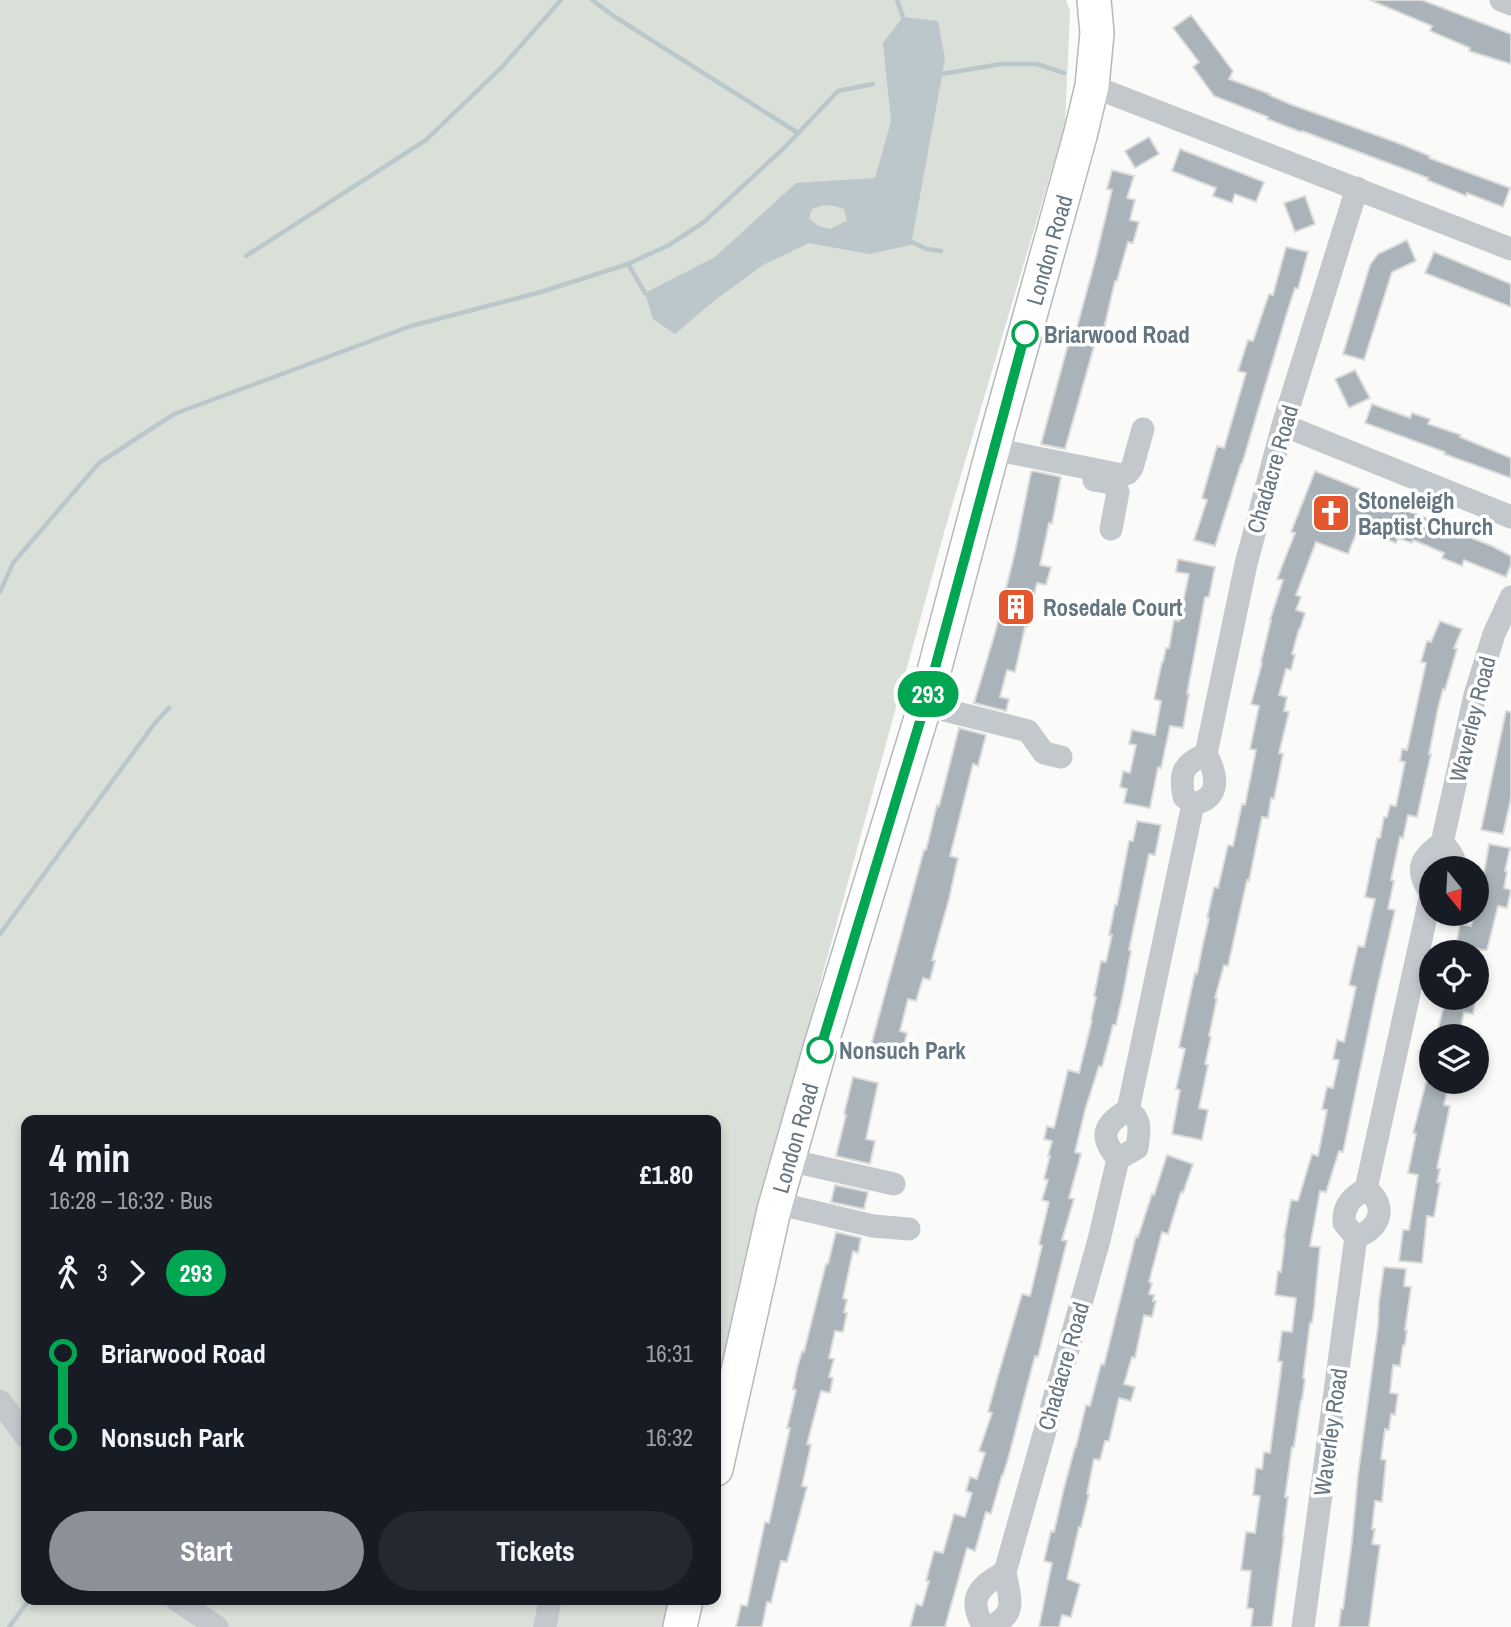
<!DOCTYPE html>
<html lang="en">
<head>
<meta charset="utf-8">
<style>
	:root { --surface:#171b24; --page:#242831; --text:#f1f3f6; --muted:#9ea1a6; --accent:#8c9099 }
	body { margin:0; font-family:"Archivo Narrow",sans-serif; background:var(--page); color:var(--text); height:100vh; display:flex; flex-direction:column; font-size:26px; white-space:nowrap }
	* { box-sizing:border-box; margin:0 }
	p { font-size:23px; color:var(--muted) }
	.icon { flex:none; width:38px; height:38px; fill:none; stroke:currentColor; stroke-width:2; stroke-linecap:round; stroke-linejoin:round }
	.map { position:relative; flex:1; overflow:hidden }
	.details { position:absolute; left:21px; top:1115px; width:700px; height:490px; display:flex; flex-direction:column; background:var(--surface); border-radius:14px; box-shadow:0 4px 10px #0003 }
	.details>* { flex:none }
	.badge { padding:0 14px; border-radius:23px; font-size:24px; line-height:46px }
	.needle { width:46px; rotate:162deg }
	.tools { position:absolute; left:1419px; top:856px; display:grid; gap:14px }
	.tools a { display:grid; place-items:center; width:70px; height:70px; border-radius:50%; background:var(--surface); box-shadow:0 4px 10px #0003; font-size:35px }
	.map>.badge { position:absolute; translate:-50% -50%; box-shadow:0 0 0 4px #fff }
	.legs { display:flex; align-items:center; gap:10px; height:77px; padding:0 28px; font-size:23px }
	.legs p { margin-inline-start:auto }
	.headline { display:flex; align-items:center; justify-content:space-between; height:119px; padding:0 28px }
	h1 { font-size:38px; font-weight:700; line-height:52px }
	.cta { display:flex; gap:14px; margin-top:auto; padding:14px 28px }
	.cta a { flex:1; height:80px; border-radius:42px; background:var(--accent); color:#fff; font-size:28px; font-weight:700; line-height:80px; text-align:center }
	.cta a+a { background:var(--page); color:var(--text) }
	ul { padding:0 28px; list-style:none }
	li { display:flex; align-items:center; gap:24px; height:84px; font-size:26px }
	li i { display:grid; place-items:center; width:10px; height:100%; margin:0 9px; background:currentColor }
	li i::after { content:''; width:18px; height:18px; margin:-9px; border:5px solid; border-radius:50%; background:var(--surface) }
	li p { margin-inline-start:auto }
	li:first-child i { background:linear-gradient(#0000 50%,currentColor 0) }
	li:last-child i { background:linear-gradient(currentColor 50%,#0000 0) }
	.map>svg:first-child { display:block }
	.green { fill:#dadfd7 }
	.water { fill:#bbc7cb; fill-rule:evenodd }
	.lines { fill:none; stroke-linecap:round; stroke-linejoin:round }
	.stream { stroke:#bbc7cb; stroke-width:4.5 }
	.building { fill:#aab3b9; stroke:#dcdcda; stroke-width:2 }
	.highway-casing { stroke:#b4b9bd; stroke-width:36 }
	.minor { stroke:#c3c8cc; stroke-width:23 }
	.highway { stroke:#fff; stroke-width:33 }
	.line-1-casing { stroke:#fff; stroke-width:16 }
	.line-1 { stroke:#00a651; stroke-width:10 }
	.stop-1-dot { fill:#fff; stroke:#00a651; stroke-width:3.5 }
	.labels { text-anchor:middle; dominant-baseline:central; stroke-width:7; stroke-linejoin:round; paint-order:stroke }
	.street-label { font-size:23px; fill:#657683; stroke:#fff }
	.stop-label { font-size:23px; font-weight:bold; fill:#657683; stroke:#fff; text-anchor:start }
	.poi-label { font-size:23px; font-weight:bold; fill:#657683; stroke:#fff; text-anchor:start }
</style>
</head>
<body>
<div class="map">
<svg width="1511" height="1627" viewBox="0 0 1511 1627">
	<rect width="100%" height="100%" fill="#fafaf8"/>
	<path class="green" d="M0,0H1066L1070,11L1065,125L945,529L757,1213L716,1391V1120H26V1600H668L662,1627H0Z"/>
	<path class="water" d="M903,17L938,21L945,59L911,245L869,254L809,243L763,265L715,300L675,334L653,319L645,293L715,257L796,183L875,178L891,121L883,43ZM824,205L834,206L844,209L847,221L830,229L818,226L809,218L812,209Z"/>
	<g class="lines">
		<path class="stream" d="M592,0L615,17L798,133
			M897,0L903,17
			M942,74L1001,64H1037L1064,73
			M912,242L926,249L941,251
			M246,256L426,140L502,67L561,0
			M628,264L669,245L704,222L785,147L838,91L873,84
			M0,592L13,563L99,463L174,414L411,326L541,292L628,264L645,293
			M0,934L155,723L169,708
			M9,1627L29,1600"/>
	</g>
	<path class="building" d="M1370,0H1422L1511,34V64L1469,51L1470,48L1430,31L1432,26Z
		M1191,15L1233,71L1229,79L1270,94L1269,95L1290,104L1398,143L1430,156L1429,158L1510,188L1503,207L1467,193L1466,196L1427,180L1428,178L1407,170L1302,131L1301,132L1267,119L1268,117L1214,96L1193,67L1199,62L1173,28Z
		M1149,137L1159,154L1135,168L1125,151Z
		M1180,149L1264,182L1256,202L1235,194L1232,203L1213,196L1216,188L1172,171Z
		M1112,170L1134,176L1127,198L1135,200L1130,220L1139,222L1133,243L1128,242L1117,281H1115L1102,337L1097,336L1065,449L1041,444L1069,341L1073,342L1096,257L1112,190L1107,189Z
		M1305,196L1315,224L1295,232L1284,203Z
		M1407,240L1416,261L1392,272L1364,360L1343,354L1370,265L1378,254Z
		M1286,247L1308,252L1298,289L1295,288L1286,316L1242,464H1241L1215,546L1194,540L1207,500L1202,498L1217,446L1224,448L1246,373L1238,371L1248,340L1253,341L1269,294L1273,295Z
		M1434,252L1511,284V307L1425,273Z
		M1355,370L1370,398L1349,408L1335,379Z
		M1372,404L1410,418L1412,413L1430,419L1428,424L1461,435L1460,437L1511,458V478L1444,454L1445,452L1365,423Z
		M1034,471L1061,477L1052,524L1049,523L1040,565L1051,567L1046,585L1037,583L1027,627H1025L1015,672L1007,670L1000,697L1009,699L1006,711L974,703L995,633L1015,552L1031,472Z
		M1315,471L1372,494L1371,497L1429,519L1428,521L1492,546L1511,556V564L1506,577L1464,560L1462,566L1442,558L1444,553L1425,545L1413,540L1412,543L1398,538L1396,543L1383,538L1384,533L1360,524L1348,554L1316,542L1296,595L1301,597L1296,610L1305,613L1300,629H1299L1292,654L1295,655L1291,670L1286,669L1279,695L1287,697L1284,711L1289,712L1279,753L1283,754L1274,799L1271,798L1268,818L1262,817L1249,881L1247,880L1228,966L1224,965L1215,998H1217L1209,1036L1211,1037L1205,1064L1208,1065L1199,1108L1208,1110L1202,1140L1172,1134L1180,1090L1176,1089L1185,1049L1179,1047L1195,973L1197,974L1203,944L1209,918H1207L1214,887L1218,888L1228,845L1233,846L1242,804L1245,805L1256,750L1250,749L1259,706L1251,704L1262,663L1261,662L1271,620H1270L1283,580L1277,579L1295,533L1291,532Z
		M1178,559L1215,567L1209,597H1205L1187,694H1189L1183,728L1170,726L1161,768L1158,767L1150,808L1124,803L1127,789L1120,787L1123,771L1130,773L1136,745L1129,744L1132,730L1155,735L1161,701L1154,699L1162,662H1163L1166,648H1169L1174,620L1179,621L1189,574L1176,572Z
		M1440,621L1462,629L1454,648L1457,649L1445,690L1443,689L1438,708L1429,754H1431L1417,817L1408,815L1403,838L1400,837L1391,880L1394,881L1388,909L1395,910L1375,998L1343,1152L1339,1151L1326,1192L1320,1191L1310,1246L1320,1247L1314,1309L1312,1323H1310L1303,1378L1305,1379L1302,1400H1301L1294,1447H1292L1285,1497H1288L1283,1536H1284L1272,1627H1251L1253,1609L1247,1608L1251,1571L1241,1570L1246,1532L1255,1533L1260,1496L1253,1495L1256,1468L1262,1469L1264,1452L1270,1453L1282,1362L1278,1361L1282,1331L1292,1332L1296,1298L1275,1295L1278,1271L1281,1272L1285,1239L1284,1238L1291,1200L1298,1201L1312,1154L1318,1156L1327,1110L1322,1109L1327,1087L1333,1088L1339,1060L1333,1059L1337,1040L1344,1042L1356,987L1349,985L1358,946L1364,947L1375,899L1365,897L1377,838H1380L1384,817H1387L1390,805L1396,806L1405,762L1400,761L1402,749L1407,750L1426,663L1421,662L1427,641L1431,642Z
		M1506,711L1511,712V798L1503,834L1481,830Z
		M959,728L986,735L978,766L973,764L950,856L958,858L949,899L932,960L935,961L930,980L923,978L916,1001L908,999L900,1031L907,1033L901,1057L870,1049L924,850H926L937,805L939,806Z
		M1137,821L1161,825L1155,855L1149,854L1129,950L1131,951L1123,994L1116,1025H1113L1102,1067L1099,1066L1085,1110L1075,1152L1081,1154L1069,1198L1074,1199L1062,1240L1067,1241L1038,1357L1035,1356L1008,1459L1003,1475H1002L991,1514L986,1512L975,1551L967,1548L945,1627H910L916,1604L922,1606L929,1581H926L934,1551L943,1553L954,1514L965,1517L972,1493L966,1491L970,1477L977,1479L985,1453L979,1451L992,1413L988,1412L997,1379L1022,1294L1030,1296L1042,1246L1039,1244L1049,1202L1042,1200L1048,1180L1044,1179L1050,1156H1048L1052,1141L1044,1139L1047,1126L1054,1128L1068,1070L1079,1073L1092,1020L1091,1019L1096,997L1094,996L1101,961L1106,962L1112,935H1109L1115,905H1117L1129,841H1133Z
		M1489,844L1510,848L1505,871L1507,872L1504,888L1511,890L1507,908L1498,906L1487,950H1482L1456,945L1460,924L1471,926L1474,914H1477Z
		M1446,998H1476L1473,1014L1464,1012L1459,1036H1436Z
		M853,1077L878,1083L866,1139L875,1141L870,1164L836,1156L846,1115L844,1114Z
		M1426,1082H1449L1444,1105L1450,1106L1437,1168L1440,1169L1437,1182L1440,1183L1434,1217L1427,1216L1422,1263L1399,1261L1403,1230H1409L1414,1200L1418,1175L1408,1173L1416,1134L1413,1133Z
		M1167,1155L1193,1164L1183,1193L1181,1192L1168,1234L1162,1232L1149,1282L1152,1283L1149,1294L1154,1295L1153,1301H1156L1152,1317L1144,1315L1135,1358L1132,1357L1124,1384L1135,1387L1131,1401L1119,1398L1109,1441H1105L1100,1460L1094,1459L1087,1494H1089L1081,1527H1079L1067,1579L1080,1584L1071,1617L1062,1615L1059,1627H1039L1052,1563L1044,1561L1051,1531L1054,1532L1064,1488L1075,1447H1076L1086,1405L1090,1406L1101,1364L1104,1365L1136,1236L1138,1237L1152,1194L1154,1195Z
		M835,1185L868,1192L864,1209L831,1202Z
		M836,1232L861,1238L858,1253L853,1251L843,1298L847,1300L844,1312L847,1313L843,1332L835,1331L829,1358L834,1359L829,1377L833,1378L830,1393L821,1391L807,1444L811,1445L802,1486L807,1487L787,1562L781,1561L771,1603L767,1602L762,1627H736L741,1605L747,1606L765,1522L769,1523L790,1428H787L796,1390L793,1389L797,1369L802,1351L804,1352L826,1264H828Z
		M1384,1267L1406,1269L1404,1286L1411,1287L1405,1330H1407L1405,1345H1403L1400,1366L1393,1365L1390,1393L1398,1394L1395,1415L1391,1414L1389,1430L1385,1429L1381,1459L1386,1460L1382,1502L1375,1501L1372,1529H1375L1372,1544L1380,1545L1369,1627H1339L1341,1609H1343L1352,1541L1358,1475L1378,1326L1379,1301Z"/>
	<g class="lines">
		<defs>
			<path id="highway" d="M716,1469L774,1210L821,1045L925,705L993,449L1080,136L1092,86L1097,33L1094,0
				M680,1627L686,1600"/>
		</defs>
		<use href="#highway" class="highway-casing"/>
		<path class="minor" d="M1501,0L1511,4
			M1092,86L1511,249
			M1283,425L1511,517
			M993,449L1122,475L1128,473L1132,468L1143,429
			M1094,480C1103,482 1115,481 1118,492L1111,529
			M925,705L1028,731L1044,753L1061,757
			M1206,754C1183,764 1179,773 1184,797L1193,804C1222,799 1217,774 1206,754L1246,564L1283,425L1357,188
			M1442,843C1449,850 1456,858 1455,868
			M1118,1159C1098,1136 1104,1124 1128,1110L1193,804
			M788,1160L894,1184
			M776,1203L873,1226L909,1229
			M1356,1237L1344,1223C1343,1205 1352,1197 1366,1189L1431,894C1415,869 1419,860 1442,843L1475,695L1494,634L1511,597
			M1356,1237C1381,1229 1388,1205 1366,1189
			M0,1401L26,1437
			M177,1600L217,1627
			M545,1627L550,1600
			M984,1627C966,1598 980,1586 1005,1572
			M990,1627C1019,1614 1009,1597 1005,1572L1099,1240L1118,1159L1137,1148C1139,1132 1143,1120 1128,1110
			M1303,1627L1356,1237"/>
		<use href="#highway" class="highway"/>
	</g>
	<g class="lines">
		<defs>
			<path id="line-1" d="M820,1050L925,705L1025,334"/>
		</defs>
		<use href="#line-1" class="line-1-casing"/>
		<use href="#line-1" class="line-1"/>
	</g>
	<defs>
		<symbol id="church-square" viewBox="-11 -11 22 22"><rect x="-9" y="-9" width="18" height="18" rx="4" fill="#e4572e" stroke="#fff"/><path d="M-1.2-6h2.4v3.5h3.3v2.4h-3.3V6h-2.4V-.1h-3.3v-2.4h3.3Z" fill="#fff"/></symbol>
		<symbol id="building-square" viewBox="-11 -11 22 22"><rect x="-9" y="-9" width="18" height="18" rx="4" fill="#e4572e" stroke="#fff"/><path d="M-4-6H4V6H1V3H-1V6H-4ZM-2.5-4.3h1.7v1.8h-1.7ZM.8-4.3h1.7v1.8H.8ZM-2.5-1h1.7V.8h-1.7ZM.8-1h1.7V.8H.8Z" fill="#fff"/></symbol>
	</defs>
	<g fill-rule="evenodd">
		<use href="#church-square" x="1309" y="491" width="44" height="44"/>
		<use href="#building-square" x="994" y="585" width="44" height="44"/>
	</g>
	<g class="stop-1-dot">
		<circle cx="1025" cy="334" r="12"/>
		<circle cx="820" cy="1050" r="12"/>
	</g>
	<g class="labels">
		<g class="street-label">
			<text transform="translate(1049 250) rotate(-74)">London Road</text>
			<text transform="translate(1272 469) rotate(-74)">Chadacre Road</text>
			<text transform="translate(1472 719) rotate(-76)">Waverley Road</text>
			<text transform="translate(795 1138) rotate(-74)">London Road</text>
			<text transform="translate(1063 1366) rotate(-74)">Chadacre Road</text>
			<text transform="translate(1330 1432) rotate(-82)">Waverley Road</text>
		</g>
		<g class="stop-label">
			<text x="1044" y="334">Briarwood Road</text>
			<text x="839" y="1050">Nonsuch Park</text>
		</g>
		<g class="poi-label">
			<text x="1358" y="500">Stoneleigh<tspan x="1358" dy="26">Baptist Church</tspan></text>
			<text x="1043" y="607">Rosedale Court</text>
		</g>
	</g>
</svg>
<div class="tools">
<a><svg class="needle" viewBox="-14 -14 28 28"><path d="M0-13l5 13h-10z" fill="#e53935"/><path d="M0 13l5-13h-10z" fill="#9ea1a6"/></svg></a>
<a><svg class="icon" aria-label="locate" viewBox="0 0 24 24"><circle cx="12" cy="12" r="6"/><path d="M12 2v4M12 18v4M2 12h4M18 12h4"/></svg></a>
<a><svg class="icon" aria-label="layers" viewBox="0 0 24 24"><path d="M12 4l9 5-9 5-9-5zM3 14l9 5 9-5"/></svg></a>
</div>
<b class="badge" style="left:928px;top:694px;background:#00a651;color:#fff">293</b>
<section class="details">
<div class="headline"><div><h1>4 min</h1><p>16:28 – 16:32 · Bus</p></div><b>£1.80</b></div>
<div class="legs"><svg class="icon" aria-label="walk" viewBox="0 0 24 24"><circle cx="13" cy="4" r="2"/><path d="M13 8l-2 6 4 7M11 14l-3 7M7 12l3-4h3l4 4"/></svg>3<svg class="icon" aria-label="forward" viewBox="0 0 24 24"><path d="M9 5l7 7-7 7"/></svg><b class="badge" style="background:#00a651;color:#fff">293</b></div>
<ul>
<li><i style="color:#00a651"></i><b>Briarwood Road</b><p>16:31</p></li>
<li><i style="color:#00a651"></i><b>Nonsuch Park</b><p>16:32</p></li>
</ul>
<div class="cta"><a>Start</a><a>Tickets</a></div>
</section>
</div>
</body>
</html>
